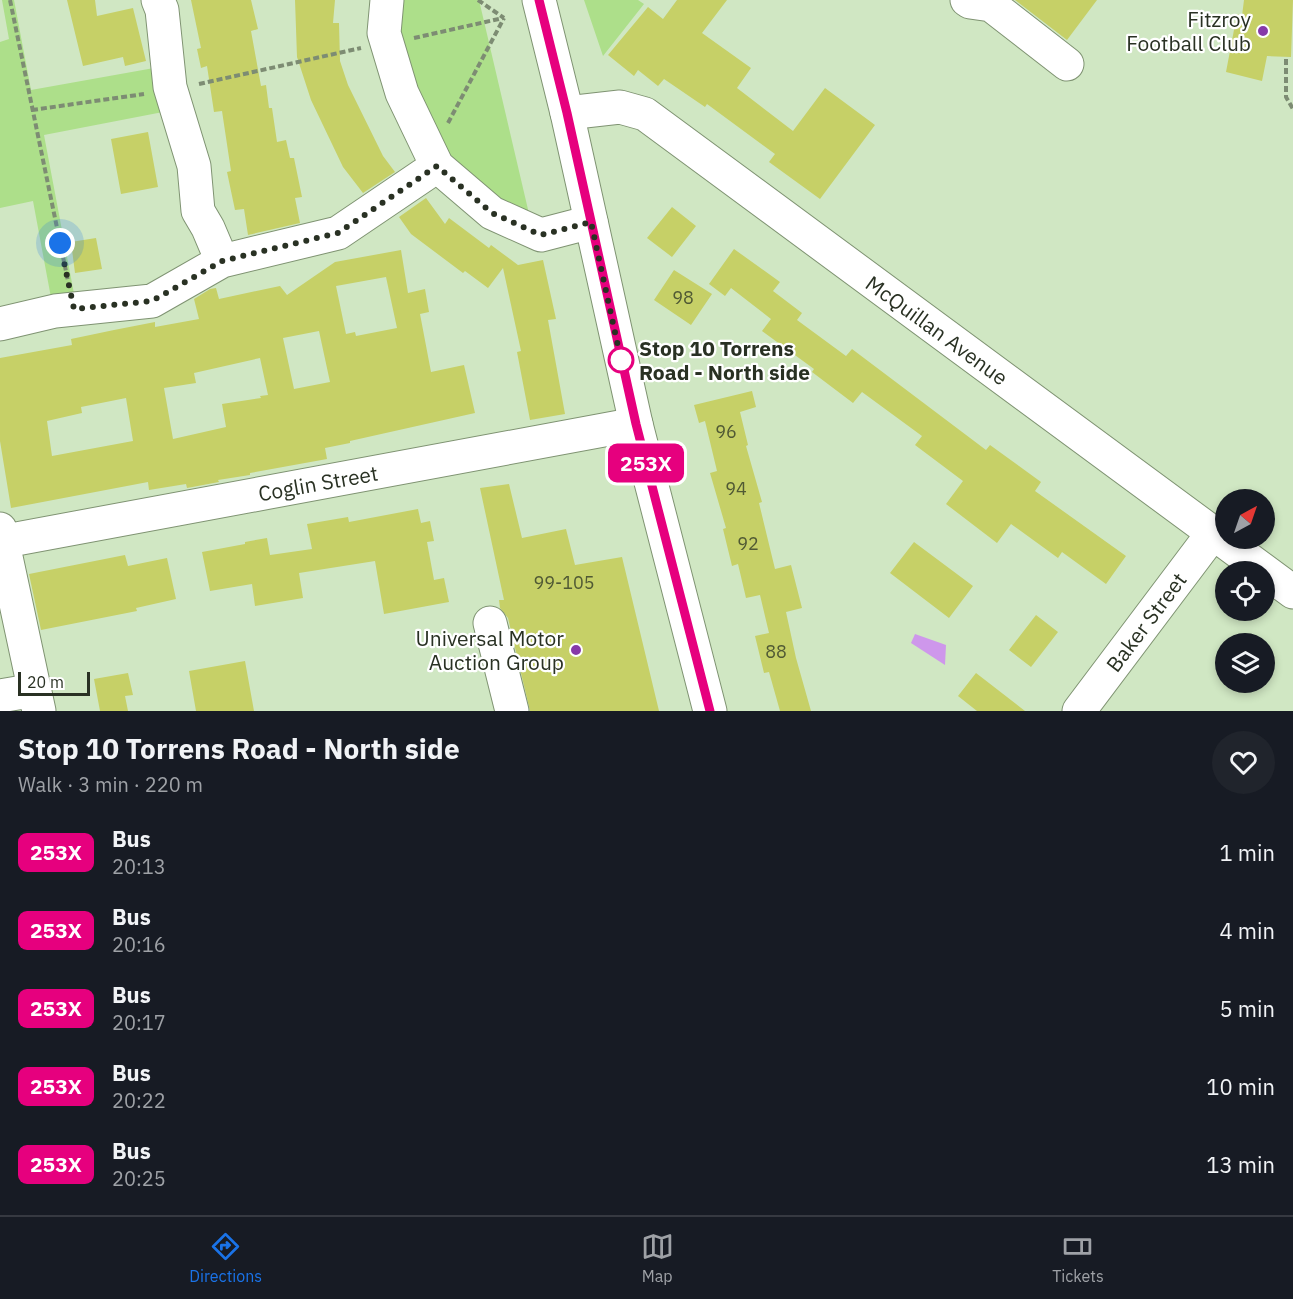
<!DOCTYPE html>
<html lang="en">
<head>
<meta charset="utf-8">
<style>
	:root { --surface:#171b24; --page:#20242c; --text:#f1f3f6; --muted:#9ea1a6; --line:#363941; --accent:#1a73e8 }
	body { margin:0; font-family:"IBM Plex Sans",sans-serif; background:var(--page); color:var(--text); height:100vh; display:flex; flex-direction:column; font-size:22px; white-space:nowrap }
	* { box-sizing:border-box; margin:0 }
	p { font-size:20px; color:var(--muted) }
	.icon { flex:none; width:33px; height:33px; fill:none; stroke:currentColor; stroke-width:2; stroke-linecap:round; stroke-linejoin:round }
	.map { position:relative; height:711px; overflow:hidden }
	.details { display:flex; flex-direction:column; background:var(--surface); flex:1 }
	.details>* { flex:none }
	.badge { padding:0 12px; border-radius:9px; font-size:21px; line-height:39px }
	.needle { width:39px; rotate:40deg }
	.buttons { position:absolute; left:1215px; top:489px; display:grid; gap:12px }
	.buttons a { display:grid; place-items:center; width:60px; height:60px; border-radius:50%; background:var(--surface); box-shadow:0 3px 9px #0003; font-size:30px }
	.scale { position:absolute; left:18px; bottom:15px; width:72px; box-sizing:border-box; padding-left:6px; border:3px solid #293123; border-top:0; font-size:16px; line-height:21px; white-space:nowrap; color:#293123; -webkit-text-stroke:4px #fff; paint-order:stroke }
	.you { position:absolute; width:30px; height:30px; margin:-15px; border:4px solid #fff; border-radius:50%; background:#1a73e8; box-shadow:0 0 0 9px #1a73e833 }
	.map>.badge { position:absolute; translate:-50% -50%; box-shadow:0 0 0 3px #fff }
	.round { display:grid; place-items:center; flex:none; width:63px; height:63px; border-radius:32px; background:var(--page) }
	.headline { display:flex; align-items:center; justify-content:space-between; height:102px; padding:0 18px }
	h1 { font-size:28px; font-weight:800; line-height:45px }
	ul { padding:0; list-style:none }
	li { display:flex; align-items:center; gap:18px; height:78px; padding:0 18px }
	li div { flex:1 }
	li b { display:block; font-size:22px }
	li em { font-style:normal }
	li .badge { min-width:66px; font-weight:700; text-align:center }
	.menu { display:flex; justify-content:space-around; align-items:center; height:84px; border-top:2px solid var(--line); background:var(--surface); font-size:16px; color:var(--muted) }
	.menu a { display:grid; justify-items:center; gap:3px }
	.menu .active { color:var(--accent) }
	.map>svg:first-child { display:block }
	.green { fill:#addf8a }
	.water { fill:#ce97eb }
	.building { fill:#c6d067; fill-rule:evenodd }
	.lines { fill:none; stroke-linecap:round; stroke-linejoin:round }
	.minor-casing { stroke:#7f9372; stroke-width:35 }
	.major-casing { stroke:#7f9372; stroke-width:35 }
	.path { stroke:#7d8c73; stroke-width:4; stroke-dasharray:6 3; stroke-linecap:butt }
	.minor { stroke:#fff; stroke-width:33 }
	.major { stroke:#fff; stroke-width:33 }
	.line-casing { stroke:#fff; stroke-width:14 }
	.line { stroke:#e6007e; stroke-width:9 }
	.walk { stroke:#293123; stroke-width:6; stroke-dasharray:0 10.8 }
	.poi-dot { fill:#8639a9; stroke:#fff; stroke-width:2 }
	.stop-dot { fill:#fff; stroke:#e6007e; stroke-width:3 }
	.labels { text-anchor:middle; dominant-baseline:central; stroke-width:4.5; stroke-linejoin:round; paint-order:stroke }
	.number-label { font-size:18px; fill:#505934 }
	.poi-label { font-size:21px; fill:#293123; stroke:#fff; text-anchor:end }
	.street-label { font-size:21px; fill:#293123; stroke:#fff }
	.stop-label { font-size:21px; font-weight:bold; fill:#293123; stroke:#fff; text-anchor:start }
</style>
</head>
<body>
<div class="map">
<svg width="1293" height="711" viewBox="0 0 1293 711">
	<rect width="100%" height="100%" fill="#d0e7c3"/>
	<path class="green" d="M2,0H14L31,90L154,68L163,112L44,135L75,299L52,303L33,201L0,208V42L9,39Z
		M395,0H479L530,218L513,212L455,162L431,132L400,57Z
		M584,0H638L644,4L603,56Z"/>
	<path class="water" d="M915,634L946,645L945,665L911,643Z"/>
	<path class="building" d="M67,0H95L97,16L133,8L146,61L125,66L123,57L83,66Z
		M191,0H251L258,29L251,31L261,86L266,85L269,108H272L277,142L286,140L290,158H294L302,197L295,198L300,223L248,235L244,209L235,210L227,172L231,171L222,111L214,112L207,66L201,68L197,49L201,48Z
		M295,0H335L333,23H339L340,61L348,85L383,156L395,172L363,193L343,167L311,100L297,57Z
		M677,0H727L702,33L751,68L737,88L793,131L825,88L875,125L820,199L769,162L775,154L707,104L705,107L664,79L658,86L638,70L634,76L608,55L648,7L663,19Z
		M1015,0H1097L1067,40Z
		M1244,0H1293L1291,57L1267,56L1262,81L1226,72L1237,14L1242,16Z
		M148,132L158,187L121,194L111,139Z
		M426,198L445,224L449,218L489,248L491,245L518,265L543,260L556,319L548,320L565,414L530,420L517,352L521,351L503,268L488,288L465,271L463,273L411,234L399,217Z
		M672,207L696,226L672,257L647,238Z
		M96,238L102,269L75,273L71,242Z
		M734,249L780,282L773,291L802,313L797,320L846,356L852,349L986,450L990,445L1019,466L1041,482L1035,491L1126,556L1106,584L1062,552L1058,558L1011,524L997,543L946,504L963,481L915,445L922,436L862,392L853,403L812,372L814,369L762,331L771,319L731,288L725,296L709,284Z
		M401,250L408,293L425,289L429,312L420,314L431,372L464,365L475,413L350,441V443L325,448L327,459L250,473V475L218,480L219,482L187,488L186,484L149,490L148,482L11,508L0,441V358L72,345L71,339L114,330L155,322V327L199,319L194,299L210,289L216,288L219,299L280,286L287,295L335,262ZM386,277L397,328L356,336L355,332L346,334L336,286ZM319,331L330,382L294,389L283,338ZM260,358L268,395L260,396L261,398L222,404L226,427L173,439L164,388L196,383L194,373ZM126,398L133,441L52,456L47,421L82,413L81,407Z
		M674,270L712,294L691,325L654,300Z
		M752,391L756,407L740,412L748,445L746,446L762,502L759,503L775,569L791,565L802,608L786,612L796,658L811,711H780L769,672L764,673L755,636L769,633L760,595L746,598L738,564L732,566L723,529L726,528L710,473L717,471L705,421L699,423L694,405Z
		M509,484L522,538L566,529L575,565L622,557L659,711H530L508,618L500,608L499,600H504L480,488Z
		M418,509L421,523L430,521L434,541L427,542L434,580L444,578L449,602L384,614L375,561L299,573L303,598L255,606L252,584L210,591L202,552L245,544V542L267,538L270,555L312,549L307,524L348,517L349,522Z
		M914,542L973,586L949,618L890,573Z
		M125,555L128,566L167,558L176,599L136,608L137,611L41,630L29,574Z
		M1036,615L1058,632L1031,667L1009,650Z
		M245,661L254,711H196L189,671Z
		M128,673L133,695L125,696L128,711H100L94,679Z
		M976,673L1025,711H977L958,696Z"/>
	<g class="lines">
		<defs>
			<path id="minor" d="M158,0L162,10L170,87L194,166L198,211L208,228L222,261
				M387,0L384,33L402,93L437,166L492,213L541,235L591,222
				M967,0L970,2L991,5L1067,64
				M567,113L620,107L645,114L1293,592
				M0,324L55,311L152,301L222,261L338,233L437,166
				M0,529L39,711
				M0,542L636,424
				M490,623L512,711
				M0,696L35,690
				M1079,711L1213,533"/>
			<path id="major" d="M539,0L567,113L636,424L710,711"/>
		</defs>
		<use href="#minor" class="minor-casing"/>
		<use href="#major" class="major-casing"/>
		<path class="path" d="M10,0L68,281
			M478,0L504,18
			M414,38L503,18
			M1286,59V97L1293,109
			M199,84L361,48
			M32,110L144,94
			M448,123L504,18"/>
		<use href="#minor" class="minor"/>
		<use href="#major" class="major"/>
	</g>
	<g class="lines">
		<defs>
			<path id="line" d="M539,0L567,113L636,424L710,711"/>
		</defs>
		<use href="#line" class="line-casing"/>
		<use href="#line" class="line"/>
		<path class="walk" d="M60,243L74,309L152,301L222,261L338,233L437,166L492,213L541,235L591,222L621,360"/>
	</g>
	<g class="poi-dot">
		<circle cx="1263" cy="31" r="6"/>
		<circle cx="576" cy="650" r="6"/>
	</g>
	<circle class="stop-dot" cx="621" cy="360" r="12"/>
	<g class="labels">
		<g class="number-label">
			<text x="683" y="297">98</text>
			<text x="726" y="431">96</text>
			<text x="736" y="488">94</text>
			<text x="748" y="543">92</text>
			<text x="564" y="582">99-105</text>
			<text x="776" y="651">88</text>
		</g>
		<g class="poi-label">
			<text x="1251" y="19">Fitzroy<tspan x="1251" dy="24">Football Club</tspan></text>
			<text x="564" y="638">Universal Motor<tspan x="564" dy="24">Auction Group</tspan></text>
		</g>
		<g class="street-label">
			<text transform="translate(937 330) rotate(36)">McQuillan Avenue</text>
			<text transform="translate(318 483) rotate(-10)">Coglin Street</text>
			<text transform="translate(1146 622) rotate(-53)">Baker Street</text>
		</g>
		<g class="stop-label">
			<text x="639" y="348">Stop 10 Torrens<tspan x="639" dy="24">Road - North side</tspan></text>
		</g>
	</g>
</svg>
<div class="buttons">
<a><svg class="needle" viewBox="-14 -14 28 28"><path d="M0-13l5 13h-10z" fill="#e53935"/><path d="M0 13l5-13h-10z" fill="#9ea1a6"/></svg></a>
<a><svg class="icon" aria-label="locate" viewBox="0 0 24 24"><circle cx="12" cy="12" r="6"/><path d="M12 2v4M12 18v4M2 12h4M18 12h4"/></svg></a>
<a><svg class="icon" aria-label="layers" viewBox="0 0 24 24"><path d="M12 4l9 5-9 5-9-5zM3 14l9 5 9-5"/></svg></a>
</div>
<div class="scale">20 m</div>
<div class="you" style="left:60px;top:243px"></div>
<b class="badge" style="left:646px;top:463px;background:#e6007e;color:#fff">253X</b>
</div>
<section class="details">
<div class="headline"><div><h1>Stop 10 Torrens Road - North side</h1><p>Walk · 3 min · 220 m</p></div><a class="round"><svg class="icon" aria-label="heart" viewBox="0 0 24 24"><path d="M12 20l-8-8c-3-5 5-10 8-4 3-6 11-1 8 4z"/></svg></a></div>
<ul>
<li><span class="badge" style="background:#e6007e;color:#fff">253X</span><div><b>Bus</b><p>20:13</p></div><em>1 min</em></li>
<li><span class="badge" style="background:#e6007e;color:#fff">253X</span><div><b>Bus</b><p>20:16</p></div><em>4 min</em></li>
<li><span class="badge" style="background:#e6007e;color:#fff">253X</span><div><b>Bus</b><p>20:17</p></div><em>5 min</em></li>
<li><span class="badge" style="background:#e6007e;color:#fff">253X</span><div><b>Bus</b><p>20:22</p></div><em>10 min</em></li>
<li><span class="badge" style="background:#e6007e;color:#fff">253X</span><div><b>Bus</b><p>20:25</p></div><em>13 min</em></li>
</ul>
</section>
<nav class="menu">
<a class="active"><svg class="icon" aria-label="directions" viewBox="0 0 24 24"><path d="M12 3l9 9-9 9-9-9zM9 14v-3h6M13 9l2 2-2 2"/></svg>Directions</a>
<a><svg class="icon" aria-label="map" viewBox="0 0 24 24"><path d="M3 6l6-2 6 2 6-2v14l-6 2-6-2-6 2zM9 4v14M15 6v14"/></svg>Map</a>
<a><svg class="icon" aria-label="tickets" viewBox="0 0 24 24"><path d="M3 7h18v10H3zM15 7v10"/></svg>Tickets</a>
</nav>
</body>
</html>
